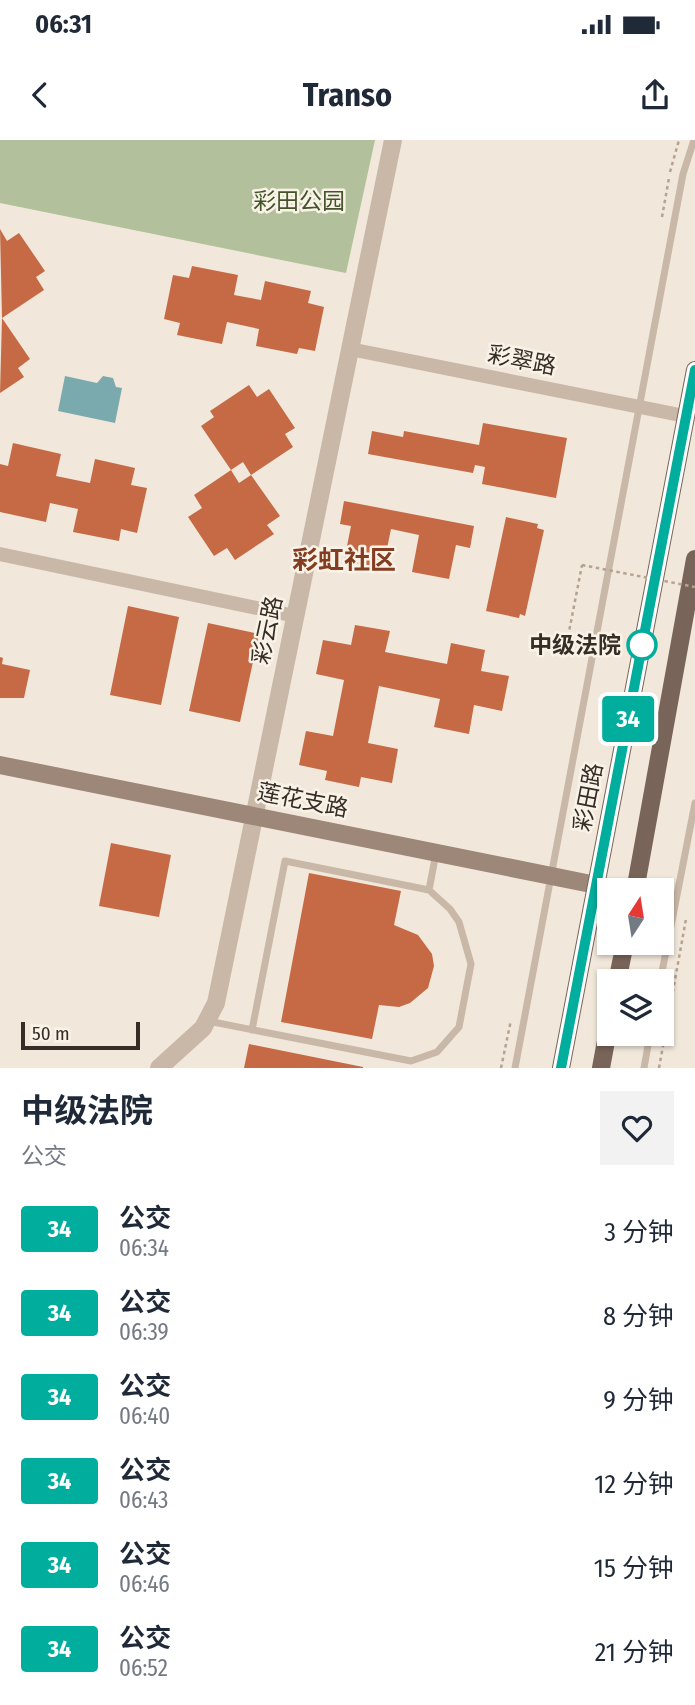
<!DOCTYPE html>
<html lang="zh">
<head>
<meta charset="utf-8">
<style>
	:root { --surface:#fff; --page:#f2f2f3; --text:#1f2937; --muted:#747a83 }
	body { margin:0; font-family:"Fira Sans Condensed","Noto Sans SC",sans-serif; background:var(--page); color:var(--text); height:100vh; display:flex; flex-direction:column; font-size:26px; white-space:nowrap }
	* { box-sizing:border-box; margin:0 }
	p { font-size:23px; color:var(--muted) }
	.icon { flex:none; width:38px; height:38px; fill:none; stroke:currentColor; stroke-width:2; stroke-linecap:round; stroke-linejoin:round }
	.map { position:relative; height:928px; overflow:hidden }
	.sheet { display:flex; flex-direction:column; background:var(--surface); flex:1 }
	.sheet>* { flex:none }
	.badge { padding:0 14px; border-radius:5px; font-size:24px; line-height:46px }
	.needle { width:46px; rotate:12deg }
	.buttons { position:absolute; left:597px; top:738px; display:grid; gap:14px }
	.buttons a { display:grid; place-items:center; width:77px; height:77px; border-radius:0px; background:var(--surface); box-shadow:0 2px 5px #0004; font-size:35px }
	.scale { position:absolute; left:21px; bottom:18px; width:119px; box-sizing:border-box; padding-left:7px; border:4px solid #362d27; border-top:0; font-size:19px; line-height:24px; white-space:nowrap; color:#362d27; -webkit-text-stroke:5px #f9f2e7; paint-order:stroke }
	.map>.badge { position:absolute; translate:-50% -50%; box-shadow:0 0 0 4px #fff }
	.round { display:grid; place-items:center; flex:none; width:74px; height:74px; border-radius:0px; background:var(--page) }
	.summary { display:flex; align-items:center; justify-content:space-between; height:119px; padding:0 21px }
	h1 { font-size:33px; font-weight:700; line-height:52px }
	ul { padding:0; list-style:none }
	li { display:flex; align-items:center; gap:21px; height:84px; padding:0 21px }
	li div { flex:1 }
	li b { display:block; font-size:26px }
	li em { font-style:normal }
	li .badge { min-width:77px; font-weight:700; text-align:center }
	.status { display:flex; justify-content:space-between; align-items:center; height:49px; padding:0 35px; background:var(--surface); direction:ltr }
	.status svg { height:19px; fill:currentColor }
	header { display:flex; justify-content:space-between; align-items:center; height:91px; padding:0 21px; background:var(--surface); font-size:32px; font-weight:700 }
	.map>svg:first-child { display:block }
	.green { fill:#b2c09b }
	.water { fill:#7aaaae }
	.building { fill:#c56a45 }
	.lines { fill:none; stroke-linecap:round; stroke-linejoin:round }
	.path { stroke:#b5a291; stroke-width:2.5; stroke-dasharray:3.5 3.5; stroke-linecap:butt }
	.service { stroke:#c9b8a7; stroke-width:7 }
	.minor { stroke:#c9b8a7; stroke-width:14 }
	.tertiary { stroke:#c9b8a7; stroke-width:18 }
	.secondary { stroke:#9d8778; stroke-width:18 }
	.primary { stroke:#786458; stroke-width:18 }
	.path-bridge { stroke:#b5a291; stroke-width:2.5; stroke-dasharray:3.5 3.5; stroke-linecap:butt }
	.line-casing { stroke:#fff; stroke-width:16 }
	.line { stroke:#01ad9c; stroke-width:10 }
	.stop-dot { fill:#fff; stroke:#01ad9c; stroke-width:3.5 }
	.labels { text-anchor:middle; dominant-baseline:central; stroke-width:5; stroke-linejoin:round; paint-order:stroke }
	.park-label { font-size:23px; fill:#43542b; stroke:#f9f2e7 }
	.street-label { font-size:23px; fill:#362d27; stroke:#f9f2e7 }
	.stop-label { font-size:23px; font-weight:bold; fill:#362d27; stroke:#f9f2e7; text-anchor:end }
	.quarter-label { font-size:26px; font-weight:bold; fill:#843d21; stroke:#f9f2e7 }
</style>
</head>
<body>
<div class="status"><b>06:31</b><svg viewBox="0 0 49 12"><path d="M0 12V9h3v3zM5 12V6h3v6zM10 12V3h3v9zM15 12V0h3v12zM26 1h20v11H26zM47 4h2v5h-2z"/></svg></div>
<header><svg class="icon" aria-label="back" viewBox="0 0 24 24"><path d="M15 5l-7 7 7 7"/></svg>Transo<svg class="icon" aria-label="share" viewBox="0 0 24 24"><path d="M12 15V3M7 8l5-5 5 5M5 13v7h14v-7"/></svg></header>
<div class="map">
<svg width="695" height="928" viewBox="0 0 695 928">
	<rect width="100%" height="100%" fill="#f1e8db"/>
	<path class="green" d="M0,0H375L346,133L0,63Z"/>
	<path class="water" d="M65,236L97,243L103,236L113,238L116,247L122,248L115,283L58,271Z"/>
	<path class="building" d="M0,89L7,101L19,93L45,131L36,137L44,150L2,178Z
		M192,126L238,135L234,155L261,160L265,141L311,151L308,163L324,167L315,211L299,208L297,214L256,206L259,189L227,182L222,204L177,195L180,183L164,179L173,135L189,138Z
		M2,178L30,219L18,228L24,237L0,253Z
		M249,245L257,257L269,249L295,288L285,294L293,307L251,335L243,322L231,330L201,286L214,277L210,271Z
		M483,283L567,298L556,358L482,344L485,327L475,325L473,333L368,314L372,291L403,297L404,291L479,305Z
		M13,303L61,314L56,336L90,343L95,319L135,328L131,345L147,348L137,393L121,389L119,401L73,392L78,369L50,363L46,382L0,372V324L8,326Z
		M231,330L239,343L251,335L280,376L267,385L274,394L235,420L227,408L214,416L188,377L202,368L194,355Z
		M344,361L474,386L470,408L456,405L449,439L412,432L419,395L391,389L383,428L344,421L351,386L340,384Z
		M506,377L538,384L537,388L544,390L525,476L520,474L519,478L486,471Z
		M128,466L179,477L161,565L110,555Z
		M208,483L259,494L240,582L189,571Z
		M355,485L390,491L385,512L447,524L451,503L485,510L481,531L509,536L502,571L474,565L469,594L434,587L440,559L379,546L368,603L398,609L392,643L361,637L359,647L325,640L327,631L299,625L306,591L333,596L344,540L316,534L323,500L351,505Z
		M0,517L3,518L2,524L30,530L24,558H0Z
		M111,703L171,715L159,777L99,766Z
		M309,733L401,751L394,785L418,795L432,814L434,826L428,848L410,863L399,867L379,865L372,899L281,882Z
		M249,904L363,927V928H244Z"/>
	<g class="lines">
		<path class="path" d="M670,32L679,0
			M662,77L669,38
			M582,505L567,502L582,425
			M501,928L511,880
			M659,928L686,779"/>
		<path class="service" d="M429,750L436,713
			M660,842L695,663
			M208,881L411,921L437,912L459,887L471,824L459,782L450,769L429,750L285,721L252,890
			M515,928L683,34L694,0
			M644,928L650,894"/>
		<path class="minor" d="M350,209L685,276
			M0,414L295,476"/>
		<path class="tertiary" d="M159,928L203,888L216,863L393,0"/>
		<path class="secondary" d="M0,625L596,745"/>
		<path class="primary" d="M635,751L695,419
			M617,842L625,803
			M561,928L695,230
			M601,928L609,885"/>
		<path class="path-bridge" d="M582,425L695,447"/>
	</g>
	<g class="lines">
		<defs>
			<path id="line" d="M561,928L695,230"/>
		</defs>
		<use href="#line" class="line-casing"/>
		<use href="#line" class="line"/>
	</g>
	<circle class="stop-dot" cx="642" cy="505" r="14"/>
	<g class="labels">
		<g class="park-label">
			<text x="299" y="61">彩田公园</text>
		</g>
		<g class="street-label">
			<text transform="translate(522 220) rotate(11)">彩翠路</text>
			<text transform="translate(267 490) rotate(-78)">彩云路</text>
			<text transform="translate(588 657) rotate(-79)">彩田路</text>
			<text transform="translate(303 660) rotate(11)">莲花支路</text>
		</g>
		<g class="stop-label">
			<text x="621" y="505">中级法院</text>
		</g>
		<g class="quarter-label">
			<text x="344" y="420">彩虹社区</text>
		</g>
	</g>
</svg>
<div class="buttons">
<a><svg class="needle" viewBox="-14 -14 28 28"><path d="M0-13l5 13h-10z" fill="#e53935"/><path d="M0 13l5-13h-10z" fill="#747a83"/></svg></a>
<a><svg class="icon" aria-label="layers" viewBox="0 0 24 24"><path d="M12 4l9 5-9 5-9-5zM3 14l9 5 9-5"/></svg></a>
</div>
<div class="scale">50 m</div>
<b class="badge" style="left:628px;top:579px;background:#01ad9c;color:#fff">34</b>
</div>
<section class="sheet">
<div class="summary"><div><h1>中级法院</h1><p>公交</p></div><a class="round"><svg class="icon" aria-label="heart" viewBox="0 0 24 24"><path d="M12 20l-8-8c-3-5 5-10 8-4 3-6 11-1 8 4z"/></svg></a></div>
<ul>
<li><span class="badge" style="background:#01ad9c;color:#fff">34</span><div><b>公交</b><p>06:34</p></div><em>3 分钟</em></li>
<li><span class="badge" style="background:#01ad9c;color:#fff">34</span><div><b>公交</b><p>06:39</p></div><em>8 分钟</em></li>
<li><span class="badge" style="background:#01ad9c;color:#fff">34</span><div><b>公交</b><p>06:40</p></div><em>9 分钟</em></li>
<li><span class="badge" style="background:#01ad9c;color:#fff">34</span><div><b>公交</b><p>06:43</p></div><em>12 分钟</em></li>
<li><span class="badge" style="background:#01ad9c;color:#fff">34</span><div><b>公交</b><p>06:46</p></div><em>15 分钟</em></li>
<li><span class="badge" style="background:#01ad9c;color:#fff">34</span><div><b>公交</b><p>06:52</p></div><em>21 分钟</em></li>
</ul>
</section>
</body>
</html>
